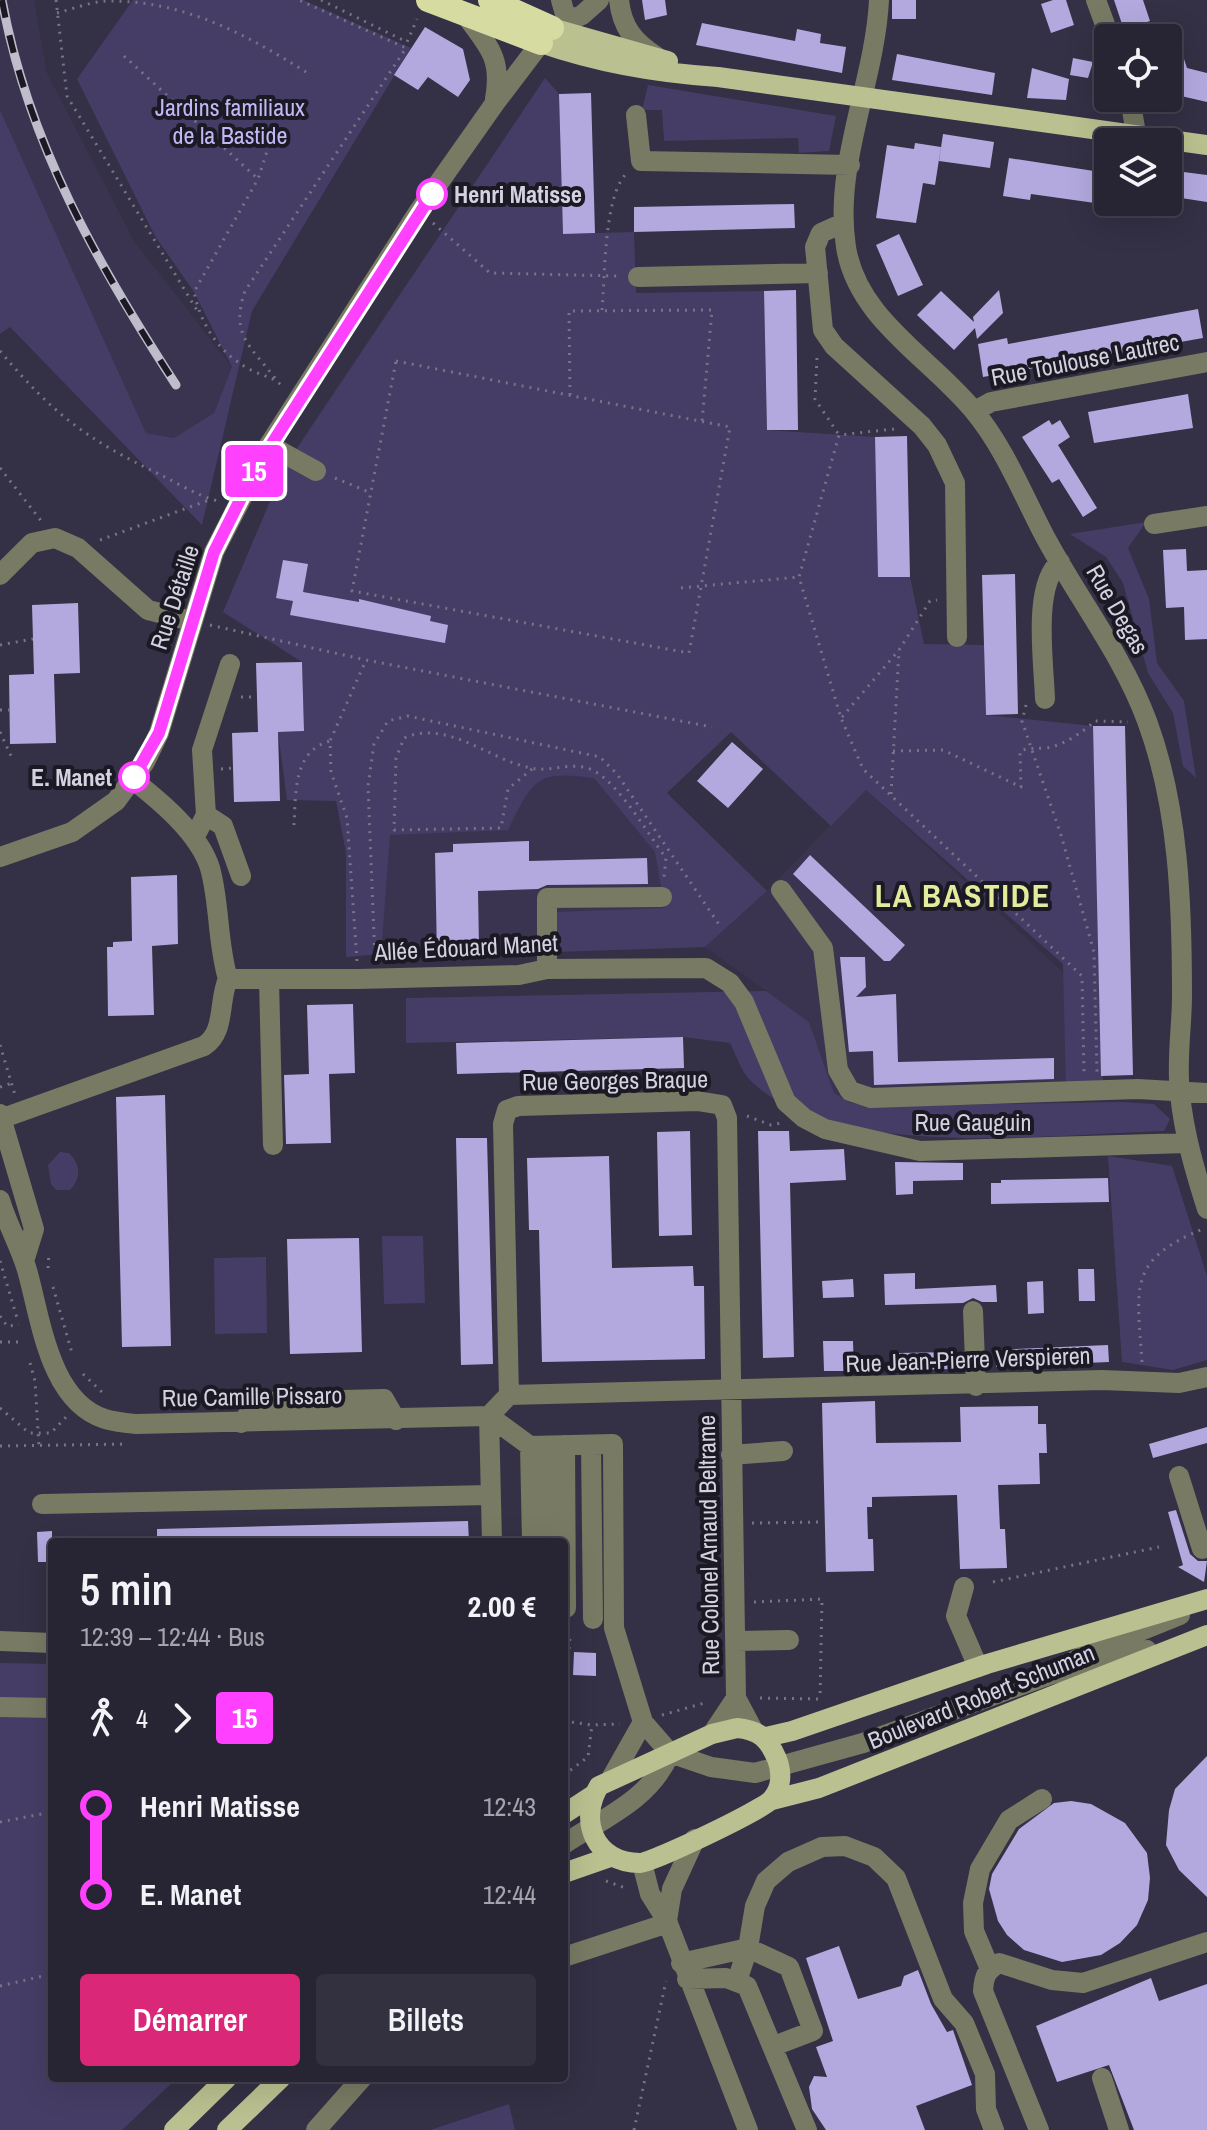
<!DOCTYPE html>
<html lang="fr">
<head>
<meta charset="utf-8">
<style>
	:root { --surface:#272434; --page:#333040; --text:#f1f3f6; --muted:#a4a4ac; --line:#43414f; --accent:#db2777 }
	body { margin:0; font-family:"Archivo Narrow",sans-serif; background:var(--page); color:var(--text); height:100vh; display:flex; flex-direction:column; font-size:30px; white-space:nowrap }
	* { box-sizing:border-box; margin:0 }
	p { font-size:26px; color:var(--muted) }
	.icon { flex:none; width:44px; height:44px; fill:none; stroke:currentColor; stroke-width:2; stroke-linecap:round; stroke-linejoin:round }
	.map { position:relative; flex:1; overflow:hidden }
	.drawer { position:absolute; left:48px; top:1538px; width:520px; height:544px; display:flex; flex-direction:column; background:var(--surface); border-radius:8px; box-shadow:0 8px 32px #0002,0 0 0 2px var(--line) }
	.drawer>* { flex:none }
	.badge { padding:0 16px; border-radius:6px; font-size:28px; line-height:52px }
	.buttons { position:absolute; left:1094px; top:24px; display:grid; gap:16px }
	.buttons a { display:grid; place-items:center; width:88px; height:88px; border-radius:8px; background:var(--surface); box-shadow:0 8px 32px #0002,0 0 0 2px var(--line); font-size:40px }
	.map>.badge { position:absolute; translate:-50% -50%; box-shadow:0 0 0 4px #fff }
	.legs { display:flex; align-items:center; gap:12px; height:88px; padding:0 32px; font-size:26px }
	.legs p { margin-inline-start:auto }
	.head { display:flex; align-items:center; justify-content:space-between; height:136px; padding:0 32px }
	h1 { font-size:44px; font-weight:600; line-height:60px }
	.cta { display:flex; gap:16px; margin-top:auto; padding:16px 32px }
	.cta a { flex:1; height:92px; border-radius:8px; background:var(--accent); color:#fff; font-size:32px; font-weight:600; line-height:92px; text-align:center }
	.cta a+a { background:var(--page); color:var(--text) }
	ul { padding:0 32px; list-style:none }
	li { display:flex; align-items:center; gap:28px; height:88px; font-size:30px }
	li i { display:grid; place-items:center; width:12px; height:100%; margin:0 10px; background:currentColor }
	li i::after { content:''; width:20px; height:20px; margin:-10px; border:6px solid; border-radius:50%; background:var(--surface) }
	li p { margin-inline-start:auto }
	li:first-child i { background:linear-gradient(#0000 50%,currentColor 0) }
	li:last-child i { background:linear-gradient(currentColor 50%,#0000 0) }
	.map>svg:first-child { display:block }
	.built { fill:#3a3450 }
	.green { fill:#463d66 }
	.building { fill:#b3a9df }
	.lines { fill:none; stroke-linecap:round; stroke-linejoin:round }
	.path { stroke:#777486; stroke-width:3; stroke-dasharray:2 6; stroke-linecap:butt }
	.minor { stroke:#787a63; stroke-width:20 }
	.major { stroke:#bbc090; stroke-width:20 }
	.highway { stroke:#d6dca1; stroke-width:24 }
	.rail-casing { stroke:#bfbccb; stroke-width:9 }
	.rail { stroke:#1b1923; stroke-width:6; stroke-dasharray:18; stroke-linecap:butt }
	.line-1-casing { stroke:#fff; stroke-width:18 }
	.line-1 { stroke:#ff40ff; stroke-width:12 }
	.stop-1-dot { fill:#fff; stroke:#ff40ff; stroke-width:4 }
	.labels { text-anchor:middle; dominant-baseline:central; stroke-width:8; stroke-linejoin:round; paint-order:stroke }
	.park-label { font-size:24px; fill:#c3b8f5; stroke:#1b1923 }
	.stop-label { font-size:24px; font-weight:bold; fill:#d4d2e0; stroke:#1b1923; text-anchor:start }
	.street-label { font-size:24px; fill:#d4d2e0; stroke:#1b1923 }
	.district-label { font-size:32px; font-weight:bold; letter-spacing:2px; fill:#e4eb9d; stroke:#1b1923 }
</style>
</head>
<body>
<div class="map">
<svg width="1207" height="2130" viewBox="0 0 1207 2130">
	<rect width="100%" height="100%" fill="#343045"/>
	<path class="built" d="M0,0H34L47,73L134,241L232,367L214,413L174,438L146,433L0,110Z
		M383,739L597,761L699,908L553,913V951L379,954Z
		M865,789L1078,986L1082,1102L874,1106L850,1103L834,1094L809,1022L705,947L767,891Z"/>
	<path class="green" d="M133,0H303L411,48L252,311L202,525L10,327L0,334V110L146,433L174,438L214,413L232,367L194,292L155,236L77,79Z
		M545,78L559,94L563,234L634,232L636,293L764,291L767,430L875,437L878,577H910L924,644L984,645L986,715L1093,726L1103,1088L1066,1089L1063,964L866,790L831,826L731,732L667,793L767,891L705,947L557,952V912L665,908L655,852L594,778C535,770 533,780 508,830L390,835L381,954L346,957V853L336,801L287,800L278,732L304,731L302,662L223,612L285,466Z
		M648,85L836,116L829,151L799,153L798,138L664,141L662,110H642Z
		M1146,522L1128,548L1149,599L1157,663L1184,701L1196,778L1183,766L1173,713L1148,673L1123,583L1106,557L1070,534Z
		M766,991L809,1022L834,1093L850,1103L874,1106L1123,1102L1154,1104L1170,1119L1164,1131C1056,1134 830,1162 750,1080C741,1071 736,1055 730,1043L683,1037L406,1043V998Z
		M60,1152L69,1153C81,1164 81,1179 70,1190H56L51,1184L48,1165Z
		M1108,1156L1172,1166L1207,1276V1360L1173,1370L1122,1362Z
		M382,1236H423L425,1303L384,1304Z
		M266,1257L267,1333L215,1334L214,1258Z
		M0,1663L52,1664V2078H177L122,2130H0Z
		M509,2104L515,2130H430Z"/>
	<path class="building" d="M642,0H665L667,15L645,20Z
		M892,0H916V19H892Z
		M1053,0H1066L1074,25L1051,33L1041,4Z
		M1114,0H1143L1150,21L1124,30Z
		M702,23L795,41L797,29L821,34L820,43L846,47L842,73L696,45Z
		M425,27L463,49L470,80L458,97L428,77L418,90L394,75Z
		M1182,53L1187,68L1207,73V102L1168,93V58Z
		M897,54L995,73L992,95L892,80Z
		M1073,58L1093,62L1088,78L1070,75Z
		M1032,68L1069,79L1066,100L1027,98Z
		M591,93L595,233L563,234L559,94Z
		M943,134L994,142L990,168L939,161Z
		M915,143L941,147L935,185L923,183L916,223L876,218L887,145L914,149Z
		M1009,158L1107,173L1102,204L1031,194L1030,200L1003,196Z
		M1168,170L1207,175V202L1168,196Z
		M794,204L795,228L634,232V207Z
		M899,234L923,285L898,296L876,245Z
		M796,290L798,430H767L764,291Z
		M999,290L1003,313L977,339L975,328L954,350L917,315L941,291L974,322L973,317Z
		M1198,309L1203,338L983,377L978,344L1007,338L1008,344Z
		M1188,394L1193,428L1094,443L1088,412Z
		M1049,420L1052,425L1060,420L1070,437L1058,445L1097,508L1083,517L1059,479L1052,483L1022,437Z
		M907,436L910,577H878L875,437Z
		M1186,549L1187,571L1207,570V639L1185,640L1184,607L1166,608L1163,550Z
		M283,560L308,564L303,592L359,602V599L431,616L430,621L448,625L445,643L290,615L293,601L276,598Z
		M1015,574L1018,714L986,715L982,575Z
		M78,603L80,673L54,674L56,743L10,744L9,675L34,674L32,605Z
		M302,662L304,731L278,732L280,801L234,802L232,733L258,732L256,663Z
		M1093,726H1125L1133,1075L1101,1076Z
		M732,742L763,769L728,808L697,781Z
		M529,841V861L647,858L648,884L547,885L538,889L478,891L479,947H467V955L437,956L435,853L453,852V844Z
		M810,855L905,945L890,961H884L793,874Z
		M177,875L178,944L152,946L154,1015L108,1016L107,947H113V942L132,941L131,877Z
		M840,957H865L866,987L856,997L896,994L898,1062L1054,1058V1079L874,1085L873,1051L849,1052Z
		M353,1004L355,1073L329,1074L331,1143L286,1144L284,1075L309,1074L307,1005Z
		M683,1037L684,1068L457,1074L456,1043Z
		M165,1095L171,1346L122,1347L116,1097Z
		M690,1131L692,1235L659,1236L657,1132Z
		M758,1131H789L790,1151L844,1149L846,1180L790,1183L794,1357L763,1358Z
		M456,1138H487L493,1364L461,1365Z
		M609,1156L612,1268L693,1266L694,1286H704L705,1359L542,1362L539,1230H529L527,1158Z
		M895,1162L963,1163V1180L913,1181V1194L896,1195Z
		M1108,1178L1109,1202L991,1204V1183H1001V1180Z
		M359,1238L362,1352L290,1354L287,1239Z
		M1078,1269H1094L1095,1301H1079Z
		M915,1273V1289L996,1285L997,1302H982L973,1298L963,1303L885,1305L884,1274Z
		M853,1279L854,1297L823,1298L822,1281Z
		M1043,1281L1044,1313L1028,1314L1027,1282Z
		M823,1341H853L854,1371H824Z
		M1108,1345L1109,1362L996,1367V1350Z
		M956,1352V1369L899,1370L898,1353Z
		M875,1401L876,1443L961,1442L960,1407L1038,1406V1424H1046L1047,1453H1039L1040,1484L998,1485L1000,1529H1005L1007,1568L960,1569L957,1495L872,1497V1507H867L868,1539H873L874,1571L826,1572L822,1403Z
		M1207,1427V1443L1153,1458L1149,1444Z
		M1176,1510L1190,1554L1198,1561H1207L1204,1582L1178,1567L1183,1565L1168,1512Z
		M468,1521L469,1542H157V1529Z
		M52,1531V1562H38L37,1532Z
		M574,1652L596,1653V1676L573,1675Z
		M1207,1756V1897L1179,1870L1166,1845L1169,1810L1175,1789Z
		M1071,1801L1091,1804L1125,1823L1147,1853L1150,1878L1148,1900L1137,1925L1120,1943L1101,1955L1062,1962L1024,1950L1007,1935L998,1921L989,1889L992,1874L1019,1829L1054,1803Z
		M839,1946L858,1999L901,1986L904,1976L918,1970L931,2004L947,2032L953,2030L972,2085L916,2106L925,2130H826L812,2109L809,2087L814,2076L827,2077L816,2047L833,2041L806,1958Z
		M1151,1978L1159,2001L1207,1984V2130H1134L1109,2065L1057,2082L1036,2026Z"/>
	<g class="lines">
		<path class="path" d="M56,0L67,96L198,312
			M321,0L407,42L417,19
			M57,13C73,9 90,2 106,1C183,0 246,34 309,74
			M124,56L258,179
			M274,130L258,179L194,292C201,326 220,354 251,370C264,377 273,376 283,387
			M433,223L490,273L619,276
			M602,310C605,277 604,196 626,174
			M0,351C54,415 86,439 161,475C179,484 198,496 218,501
			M817,358L815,399L839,435
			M396,361L730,427L689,653L352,591Z
			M275,378C250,346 230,334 245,291L406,48L299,0
			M570,395L569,311L712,310L702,422
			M894,429L839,435L799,577L841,718L863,769L1082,976L1084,1073
			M0,468L42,522
			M335,478L371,493
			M100,540L209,500
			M681,588L799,577
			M210,625L366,660L712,727
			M0,645L33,639
			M241,697H257
			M1026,705L1022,721L1061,835L1094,952L1097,1073
			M0,710H10
			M842,717L899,650L930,601L937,600
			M0,732L12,758
			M893,751L943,750L1021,787L1020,751C1030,747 1037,749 1047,748C1064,745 1083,732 1095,721L1128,722
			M221,769L233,768
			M532,769L508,789L501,828L394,830L396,758L404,738C448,719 489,760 531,768C553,773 574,759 596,772C621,787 648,834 666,858L664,877
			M891,794L899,650
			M294,825C296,793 293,751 330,741
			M357,961L347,818L331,772L330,741L366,660
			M375,961L368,786L374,744L388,721L408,716L600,757L617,774L720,926
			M0,1045L15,1095
			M0,1087L12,1083
			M747,1116L771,1125L781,1123
			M0,1261L17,1318
			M48,1268L49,1252
			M53,1287L72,1353
			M0,1316L7,1326L19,1325
			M0,1342H24
			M1142,1362C1137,1286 1127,1260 1205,1228
			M30,1363L35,1381L39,1447
			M83,1374L106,1396
			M0,1408L29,1433H51L67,1416
			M0,1446L128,1444
			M752,1523L820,1522
			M993,1582L1159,1547
			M754,1602L822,1599L820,1699
			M564,1638L570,1637L564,1710
			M760,1698L820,1699
			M662,1715L708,1702
			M564,1721L592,1725L620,1724
			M564,1775L588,1757L592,1725
			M0,1822L52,1812
			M606,1881L628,1889
			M0,1986L52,1974
			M634,2130L666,1981"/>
		<path class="minor" d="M561,0L567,21
			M619,0C622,28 634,42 657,57
			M879,0C875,82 833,165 846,247C857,319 931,358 974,411C1003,446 1021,490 1042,531C1075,595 1122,653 1147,721C1179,807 1182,905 1182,995C1182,1028 1176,1061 1180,1094C1184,1134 1195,1171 1207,1209
			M1096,0L1110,38
			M467,17C490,48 502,59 495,99
			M1130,98L1136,134
			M636,115L641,161L850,165
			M843,223L821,233L815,247L823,330L834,346L922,426L937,445L955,483L957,637
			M638,277L818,273
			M975,411L991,402L1207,362
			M269,445L316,471
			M1154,524L1207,516
			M0,575L32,543L55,538L78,548L148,610L191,621
			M1045,699C1044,664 1032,585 1060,562
			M132,779C160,801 199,833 210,868C220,904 217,942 228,979H358L519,975L547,969L706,968L730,983L744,1002L786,1102L804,1118L825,1129L920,1151L1187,1143
			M206,815L223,826L241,876
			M194,838L206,815L202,750L230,664
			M0,857L72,832L116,801L145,762L159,733L214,552L269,445L419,211L495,103L552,28L582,15L599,0
			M781,890L823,948L838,1070L850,1091L871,1098L1138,1089L1207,1093
			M547,969V898L662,897
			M269,980L273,1145
			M0,1114L34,1229L24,1261
			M0,1119L204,1046C226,1032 218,1001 228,979
			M0,1200C7,1224 20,1246 27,1270C41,1319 49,1401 105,1419C115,1422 126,1423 136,1424L489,1416L509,1395L1102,1380L1179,1383L1207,1377
			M973,1311L976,1386
			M509,1395L503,1124L507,1110L518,1106L697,1101L722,1105L727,1118L736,1698L753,1730
			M489,1416L530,1446L613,1444L614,1628L643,1722L670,1753L711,1767L755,1773L863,1743L1049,1675L1147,1650
			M489,1416L492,1542
			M241,1423L259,1402L384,1399L396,1420
			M565,1445L566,1608
			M591,1445L593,1619
			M530,1446L532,1542
			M547,1446L549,1542
			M731,1455L783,1451
			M1179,1476L1202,1549
			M42,1504L491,1495
			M964,1587L956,1616L978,1667
			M0,1641L52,1643
			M735,1641L789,1640
			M1067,1665L1091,1651L1180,1615
			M0,1707L52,1708
			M712,1734L736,1698
			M612,1777L643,1722
			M564,1844C604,1818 651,1799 670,1753
			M642,1863L650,1894L667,1921L748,2130
			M667,1921L672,1889L695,1839
			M564,1957L668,1923
			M681,1963L748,1948L737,1981
			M990,1969L974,1931L973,1903L980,1869L1009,1820L1042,1799
			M687,1979L726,1978L747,1986L807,2130
			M774,2046L813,2031L789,1967L748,1948L755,1906L766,1881L788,1862L822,1847L845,1846L874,1857L896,1878L943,1999L964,2023L985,2074L986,2109L994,2130
			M1102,2078L1119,2130
			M316,2130L362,2078
			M1039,2130L983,1991C984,1976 986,1971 999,1963L1052,1980L1083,1983L1207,1942"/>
		<path class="major" d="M552,28L668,61
			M541,43C599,63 657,73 718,77L1207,145
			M737,1728C759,1730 768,1738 777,1759C782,1772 782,1788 772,1799C763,1810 653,1862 640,1863C595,1863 578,1821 599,1786L712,1734Z
			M766,1737L792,1731L987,1664L1207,1599
			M772,1800L819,1788L1207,1635
			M564,1814L593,1795
			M564,1873L610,1857
			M174,2130L227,2078
			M227,2130L281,2078"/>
		<path class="highway" d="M428,0L541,43
			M490,0L552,28"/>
		<defs>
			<path id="rail" d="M2,0C28,143 98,265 176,385"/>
		</defs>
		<use href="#rail" class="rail-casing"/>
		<use href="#rail" class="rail"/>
	</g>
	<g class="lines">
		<defs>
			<path id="line-1" d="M134,777L159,733L214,552L255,470L432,194"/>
		</defs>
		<use href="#line-1" class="line-1-casing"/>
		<use href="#line-1" class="line-1"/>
	</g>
	<g class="stop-1-dot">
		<circle cx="432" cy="194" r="14"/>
		<circle cx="134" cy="777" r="14"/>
	</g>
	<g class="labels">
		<g class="park-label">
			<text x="230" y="107">Jardins familiaux<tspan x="230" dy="28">de la Bastide</tspan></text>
		</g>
		<g class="stop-label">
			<text x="454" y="194">Henri Matisse</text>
			<text x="112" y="777" text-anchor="end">E. Manet</text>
		</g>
		<g class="street-label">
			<text transform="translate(1085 359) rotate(-11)">Rue Toulouse Lautrec</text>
			<text transform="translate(174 597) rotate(-72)">Rue Détaille</text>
			<text transform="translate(1118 609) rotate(60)">Rue Degas</text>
			<text transform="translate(466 947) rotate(-3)">Allée Édouard Manet</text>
			<text transform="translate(615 1080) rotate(-1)">Rue Georges Braque</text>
			<text x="973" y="1122">Rue Gauguin</text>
			<text transform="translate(968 1359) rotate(-2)">Rue Jean-Pierre Verspieren</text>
			<text transform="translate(252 1396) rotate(-1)">Rue Camille Pissaro</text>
			<text transform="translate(708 1545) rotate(-91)">Rue Colonel Arnaud Beltrame</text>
			<text transform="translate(981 1696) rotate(-22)">Boulevard Robert Schuman</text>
		</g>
		<g class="district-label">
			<text x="963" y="895">LA BASTIDE</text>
		</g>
	</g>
</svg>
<div class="buttons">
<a><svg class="icon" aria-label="locate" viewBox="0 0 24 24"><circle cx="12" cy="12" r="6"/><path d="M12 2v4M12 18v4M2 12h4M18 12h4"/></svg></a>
<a><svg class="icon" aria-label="layers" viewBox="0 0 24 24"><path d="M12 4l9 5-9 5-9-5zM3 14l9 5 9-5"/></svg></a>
</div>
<b class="badge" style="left:254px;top:471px;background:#ff40ff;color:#fff">15</b>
<section class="drawer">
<div class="head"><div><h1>5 min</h1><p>12:39 – 12:44 · Bus</p></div><b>2.00 €</b></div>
<div class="legs"><svg class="icon" aria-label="walk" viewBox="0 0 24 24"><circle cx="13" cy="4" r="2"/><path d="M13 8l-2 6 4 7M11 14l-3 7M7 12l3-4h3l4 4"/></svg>4<svg class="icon" aria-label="forward" viewBox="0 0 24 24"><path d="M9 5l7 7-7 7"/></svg><b class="badge" style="background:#ff40ff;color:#fff">15</b></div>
<ul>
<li><i style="color:#ff40ff"></i><b>Henri Matisse</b><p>12:43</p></li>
<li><i style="color:#ff40ff"></i><b>E. Manet</b><p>12:44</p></li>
</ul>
<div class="cta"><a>Démarrer</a><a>Billets</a></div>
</section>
</div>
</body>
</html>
